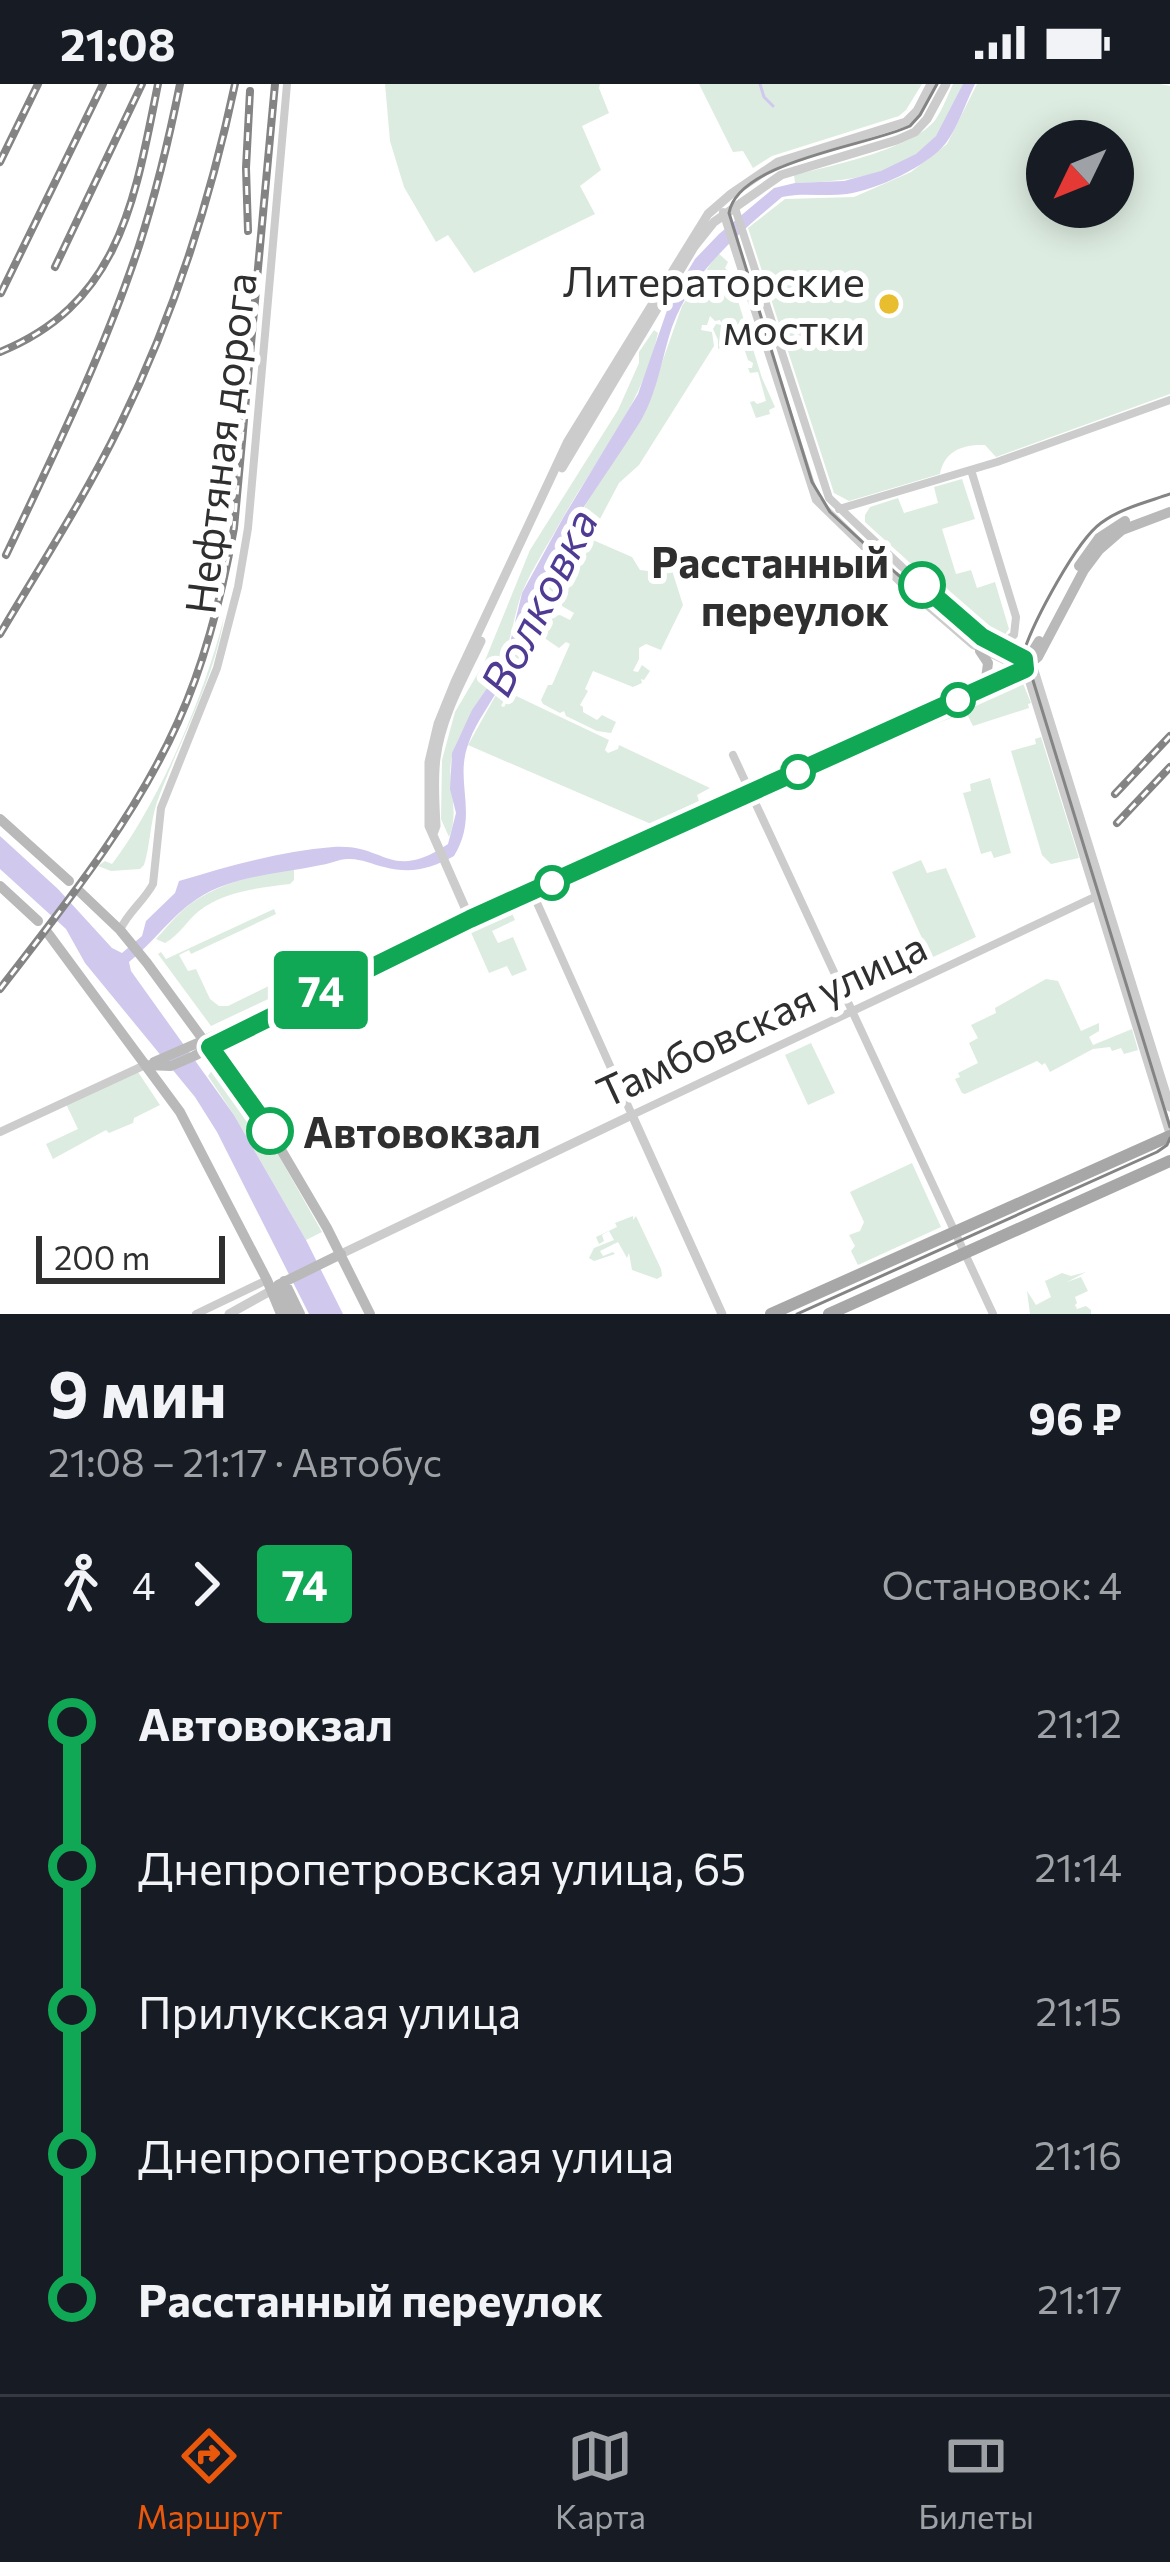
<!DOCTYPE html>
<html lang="ru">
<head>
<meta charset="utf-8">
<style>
	:root { --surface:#171b24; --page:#242831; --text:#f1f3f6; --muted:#9ea1a6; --line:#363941; --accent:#ea580c }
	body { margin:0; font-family:Commissioner,sans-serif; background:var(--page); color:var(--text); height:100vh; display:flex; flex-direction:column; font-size:45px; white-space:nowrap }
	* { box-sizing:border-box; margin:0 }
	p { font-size:39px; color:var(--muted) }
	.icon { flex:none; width:66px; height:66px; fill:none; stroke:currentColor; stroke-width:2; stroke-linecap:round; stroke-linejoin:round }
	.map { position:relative; height:1230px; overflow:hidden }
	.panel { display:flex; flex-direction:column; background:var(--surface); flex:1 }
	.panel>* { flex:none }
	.badge { padding:0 24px; border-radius:9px; font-size:42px; line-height:78px }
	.needle { width:78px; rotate:227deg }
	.controls { position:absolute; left:1026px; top:36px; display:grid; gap:24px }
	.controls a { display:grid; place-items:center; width:108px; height:108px; border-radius:50%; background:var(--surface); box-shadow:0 6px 30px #0003; font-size:60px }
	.scale { position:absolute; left:36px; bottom:30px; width:189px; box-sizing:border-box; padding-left:12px; border:6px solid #2f2f2f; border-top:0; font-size:33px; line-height:42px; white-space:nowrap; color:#2f2f2f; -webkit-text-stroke:9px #fff; paint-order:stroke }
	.map>.badge { position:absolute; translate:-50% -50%; box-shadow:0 0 0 6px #fff }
	.legs { display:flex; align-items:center; gap:18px; height:132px; padding:0 48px; font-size:39px }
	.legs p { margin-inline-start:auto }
	.summary { display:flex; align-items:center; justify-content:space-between; height:204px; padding:0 48px }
	h1 { font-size:66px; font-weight:700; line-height:90px }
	ul { padding:0 48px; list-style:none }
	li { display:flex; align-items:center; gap:42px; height:144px; font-size:45px }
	li i { display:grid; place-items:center; width:18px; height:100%; margin:0 15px; background:currentColor }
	li i::after { content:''; width:30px; height:30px; margin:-15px; border:9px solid; border-radius:50%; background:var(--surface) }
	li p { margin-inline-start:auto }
	li:first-child i { background:linear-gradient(#0000 50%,currentColor 0) }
	li:last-child i { background:linear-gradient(currentColor 50%,#0000 0) }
	.status { display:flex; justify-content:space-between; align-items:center; height:84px; padding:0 60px; background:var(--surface); direction:ltr }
	.status svg { height:33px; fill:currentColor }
	.tabs { display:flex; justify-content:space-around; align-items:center; height:168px; border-top:3px solid var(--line); background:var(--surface); font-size:33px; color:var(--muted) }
	.tabs a { display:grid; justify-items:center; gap:6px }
	.tabs .on { color:var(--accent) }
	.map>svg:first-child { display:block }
	.green { fill:#ddece1; fill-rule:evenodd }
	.water { fill:#d1c8ed }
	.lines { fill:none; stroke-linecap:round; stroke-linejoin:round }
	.stream { stroke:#d1c8ed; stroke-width:3 }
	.minor { stroke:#ccc; stroke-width:8 }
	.tertiary { stroke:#ccc; stroke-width:9 }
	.secondary { stroke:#b9b9b9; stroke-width:10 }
	.primary { stroke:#a7a7a7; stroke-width:12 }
	.tram { stroke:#848484; stroke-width:3 }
	.rail-casing { stroke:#848484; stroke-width:8 }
	.rail { stroke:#fff; stroke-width:3; stroke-dasharray:9; stroke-linecap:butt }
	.line-1-casing { stroke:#fff; stroke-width:27 }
	.line-1 { stroke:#10a855; stroke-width:18 }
	.poi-dot { fill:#e9be2e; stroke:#fff; stroke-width:4.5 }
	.stop-1-dot { fill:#fff; stroke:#10a855; stroke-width:6 }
	.labels { text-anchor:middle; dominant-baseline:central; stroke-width:12; stroke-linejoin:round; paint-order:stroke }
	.poi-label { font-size:42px; fill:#2f2f2f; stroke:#fff; text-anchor:end }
	.street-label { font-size:42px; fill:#2f2f2f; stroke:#fff }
	.stop-label { font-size:42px; font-weight:bold; fill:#2f2f2f; stroke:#fff; text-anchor:end }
	.water-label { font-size:45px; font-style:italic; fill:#4f3b93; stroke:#fff }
</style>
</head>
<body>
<div class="status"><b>21:08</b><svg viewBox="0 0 49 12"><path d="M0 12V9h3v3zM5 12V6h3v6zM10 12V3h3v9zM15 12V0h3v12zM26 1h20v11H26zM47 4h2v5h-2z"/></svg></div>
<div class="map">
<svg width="1170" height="1230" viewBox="0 0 1170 1230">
	<rect width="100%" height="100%" fill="#fff"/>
	<path class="green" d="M385,0H600L599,4L609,29L582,42L601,86L580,102L595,130L474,189L448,151L436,158L404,103L390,57Z
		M699,0H922L906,26L899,32L772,72L753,84L743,67L733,68Z
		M953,0H963C955,17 948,37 937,51C904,92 844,98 795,99L794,91C830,82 914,65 936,35C943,24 948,11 953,0Z
		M977,0H1160L1170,2V310L996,373L985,361C963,360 944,367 940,390L849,417L834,409L748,144L785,115L854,113L911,88L947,60ZM1047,57H1113V123H1047Z
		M718,169L728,178L725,184L729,188L762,294L775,323L769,326L770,330L756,334L750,318L754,317L757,320L766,317L758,288L750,289L748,284H752L753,279L748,276L740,252L718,265V256L713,245L716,240L722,241L720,236L715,237L710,232L707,241H702L701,246L712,248L714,262L639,381L619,399L501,622L504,623L512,610L609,656L605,666L608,669L618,665L619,661L710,704L697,711L699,717L651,740L468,661L502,600L543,494L600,396L643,332L682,222Z
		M654,246L658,249C643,320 596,375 561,437C548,461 531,486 521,511C513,535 511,559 500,582C487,610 467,634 455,663C442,692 462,724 449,753L441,735L442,676L455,628L484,579L530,466L618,326L639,279V268Z
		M962,395L975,435L942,445L956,490L971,486L977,504L995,498L1009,545L1003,553H996L985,547L865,438V431L870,423L898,414L904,429L938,419L934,403Z
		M593,456L632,473L640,486L648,487L669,477L683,521L661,566L646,560L639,564V575L633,587L638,588L642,581L650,587L644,596L641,595L642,599L633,603L593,587L585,605L588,607L580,621L583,623V628L597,636L602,631L616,638L611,649L597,647L566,632L564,627L560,629L543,620L541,616L548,601H552L570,560L566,558L559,564L543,553L553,532L560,531L570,536L574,529L562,522V517Z
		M224,533C214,598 179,657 157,718C150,739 150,763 144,781L140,785L111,787L98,782L105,777L112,780C160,717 205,610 224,533Z
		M1022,597L1031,619L1028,620L1029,624L973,642L966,628L923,645L921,640Z
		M1041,653L1079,774L1051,780L1042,771L1011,667L1036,660L1035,655Z
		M990,694L1011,769L994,774L991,767L981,770L963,709L971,707L970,700Z
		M921,776L927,789L946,784L976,853L931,874L892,788Z
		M294,785V796L290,800C259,804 224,807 199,827C186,837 181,850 165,859L156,855C165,845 174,834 183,826C211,801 258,789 294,785Z
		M274,825L276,830L191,870L189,866L179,871L188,887L196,885L210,915L219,922H228L299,887L301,890L297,892L302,899L211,942L158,870L161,868L166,875Z
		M510,825L515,836L492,847L498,859L513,853L527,886L512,892L507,882L489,889L469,844Z
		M1046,895L1058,897L1081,947L1099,939V947L1089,953L1093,961L1132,945L1138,966L1124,970L1121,964L1112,967L1110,963L1093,965L1050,988L1045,979L1042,981L1037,977L965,1010L962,1009L955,995L960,993L958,989L978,979L969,959L978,954L971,941L996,929L995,924Z
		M811,959L835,1009L808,1021L785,971Z
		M215,982L271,1058L322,1148L306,1156L234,1031L208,992Z
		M138,988L160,1021L134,1034L133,1039L109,1049L106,1046L53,1075L46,1060L78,1045L66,1020Z
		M912,1079L941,1143L858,1181L851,1167L855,1162L849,1151L860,1147L864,1138L850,1108Z
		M633,1132V1136L636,1132L661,1185L662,1192L657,1195L632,1186L629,1169L627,1174L618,1158L600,1167L603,1172L613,1168L615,1170L594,1177L589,1174L594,1164L614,1156L609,1147L602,1151L604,1157L599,1160L596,1153L617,1143L615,1139Z
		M1086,1188L1067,1198L1081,1193L1088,1207L1075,1213L1077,1219L1075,1221L1077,1225L1086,1222L1091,1226V1230H1030L1027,1207L1036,1221L1051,1213L1045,1197L1062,1189L1071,1192Z"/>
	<path class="water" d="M963,0H975C966,18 958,43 946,59C928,82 876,106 847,110C825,113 803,108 782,113C738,150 693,187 672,243C662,273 657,310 640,338C608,389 570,438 544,492C528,525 519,561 504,594C494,616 477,635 469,658C453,698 480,729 454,772C430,785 411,790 384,783C372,780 359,774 348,775C339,775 329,780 321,781C279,790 233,791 197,815C171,832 153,859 129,878L131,887L234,1031L306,1156L343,1230H309L217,1048L195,1013L85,879L66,845L0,785V752L58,805L112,864L122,869L142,852L146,837L175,809L179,797C229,782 281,767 333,763C386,759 390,799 448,760L456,729L450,705L452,669L472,626L499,587L510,559L522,509L563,434L638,310L671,215L695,175L719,150L774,104L795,99L844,97L881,87L916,70L936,52Z"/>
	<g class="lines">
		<path class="stream" d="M760,0L764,13L773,22"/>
		<path class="minor" d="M735,124L829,414L902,483L982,553L1027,577
			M723,128L816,416L899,497L973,561L1012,580
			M971,386L1016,533L1014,551L1004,558L994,559
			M839,425L997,378L1170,316
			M1025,584L1170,1051
			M733,671L993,1230
			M529,801L632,1031L1103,809
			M120,846C128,828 144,817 153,800L161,724L217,584L238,503L248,444L287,0
			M0,1048L145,981
			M196,1230L267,1196"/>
		<path class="tertiary" d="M562,384L694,163L714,138L781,91L897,56L915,48L927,35L946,0
			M1032,580L1170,1023
			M433,750L436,742C435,720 433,697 436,674C441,633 463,595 481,557
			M470,835L429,742V678L438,640L455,598L568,357L708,130L731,110L778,78L906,38L917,27L931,0
			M341,1170L632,1031L722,1230
			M229,1230L274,1205"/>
		<path class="secondary" d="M1079,482L1099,454L1125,437
			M980,567L988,579L986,595
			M906,631L1019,579L1031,570L1039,557
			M0,735L69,797
			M632,755L763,695
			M0,802L38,837
			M79,807L120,846L147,879L270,1047L327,1144L370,1230
			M47,848L180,1028L267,1196L281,1230
			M154,978L225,947
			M145,981L171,982L194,972C463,831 745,717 1020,588L1038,573L1084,486L1099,466L1122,446L1170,428
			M284,1197L300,1230
			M291,1230L278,1201L341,1170"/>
		<path class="primary" d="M771,1230L1170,1052
			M829,1230L1170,1077"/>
		<path class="tram" d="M937,0L920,31L910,42C868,62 738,77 729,129L812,398L830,428L896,489L973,555L1019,579L1029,592
			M1170,410C1147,418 1121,424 1101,439C1076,457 1034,537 1024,567L1170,1043
			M797,1230L1157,1068L1167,1061L1170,1054"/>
		<defs>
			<path id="rail" d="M0,78L38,0
				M248,147L246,84L250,7
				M55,183L142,0
				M1,209L103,0
				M0,268C121,219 135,114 158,0
				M6,471C54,370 104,268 139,162C156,109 169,55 180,0
				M0,550C41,481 85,413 120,341C173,233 210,118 235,0
				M1115,710L1170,652
				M1117,739L1170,683
				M0,905C65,821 134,736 178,638C206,576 222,511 234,444L275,0"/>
		</defs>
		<use href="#rail" class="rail-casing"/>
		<use href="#rail" class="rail"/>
	</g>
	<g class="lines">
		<defs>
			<path id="line-1" d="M270,1047L210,963L470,835L1025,585L1024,575L982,553L922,501"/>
		</defs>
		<use href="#line-1" class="line-1-casing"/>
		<use href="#line-1" class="line-1"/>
	</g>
	<circle class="poi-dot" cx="889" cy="220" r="12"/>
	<g class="stop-1-dot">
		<circle cx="922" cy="501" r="21"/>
		<circle cx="958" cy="616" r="15"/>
		<circle cx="798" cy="688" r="15"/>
		<circle cx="552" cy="799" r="15"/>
		<circle cx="270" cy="1047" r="21"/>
	</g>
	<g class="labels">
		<g class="poi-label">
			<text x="865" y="196">Литераторские<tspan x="865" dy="48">мостки</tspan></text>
		</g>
		<g class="street-label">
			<text transform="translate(219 359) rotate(-83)">Нефтяная дорога</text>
			<text transform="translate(761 934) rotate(-25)">Тамбовская улица</text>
		</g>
		<g class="stop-label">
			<text x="889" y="477">Расстанный<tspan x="889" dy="48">переулок</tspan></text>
			<text x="303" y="1047" text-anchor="start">Автовокзал</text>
		</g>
		<g class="water-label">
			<text transform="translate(537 517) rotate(-63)">Волковка</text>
		</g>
	</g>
</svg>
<div class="controls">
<a><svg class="needle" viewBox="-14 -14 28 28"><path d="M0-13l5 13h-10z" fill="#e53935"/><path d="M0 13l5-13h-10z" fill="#9ea1a6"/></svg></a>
</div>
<div class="scale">200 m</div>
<b class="badge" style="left:321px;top:906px;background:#10a855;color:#fff">74</b>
</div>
<section class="panel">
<div class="summary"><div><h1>9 мин</h1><p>21:08 – 21:17 · Автобус</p></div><b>96 ₽</b></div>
<div class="legs"><svg class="icon" aria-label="walk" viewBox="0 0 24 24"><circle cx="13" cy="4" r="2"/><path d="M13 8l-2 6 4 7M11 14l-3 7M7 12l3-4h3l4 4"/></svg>4<svg class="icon" aria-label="forward" viewBox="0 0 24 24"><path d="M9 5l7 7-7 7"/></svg><b class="badge" style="background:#10a855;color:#fff">74</b><p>Остановок: 4</p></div>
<ul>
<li><i style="color:#10a855"></i><b>Автовокзал</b><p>21:12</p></li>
<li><i style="color:#10a855"></i><span>Днепропетровская улица, 65</span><p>21:14</p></li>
<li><i style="color:#10a855"></i><span>Прилукская улица</span><p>21:15</p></li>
<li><i style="color:#10a855"></i><span>Днепропетровская улица</span><p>21:16</p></li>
<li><i style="color:#10a855"></i><b>Расстанный переулок</b><p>21:17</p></li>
</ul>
</section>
<nav class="tabs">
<a class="on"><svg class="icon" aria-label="directions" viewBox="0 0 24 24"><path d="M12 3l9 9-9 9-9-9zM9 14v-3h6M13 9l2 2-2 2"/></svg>Маршрут</a>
<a><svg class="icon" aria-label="map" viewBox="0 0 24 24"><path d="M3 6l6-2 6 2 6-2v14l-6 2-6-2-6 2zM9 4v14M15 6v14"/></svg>Карта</a>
<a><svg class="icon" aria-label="tickets" viewBox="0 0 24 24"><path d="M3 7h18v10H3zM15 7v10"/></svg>Билеты</a>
</nav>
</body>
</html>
